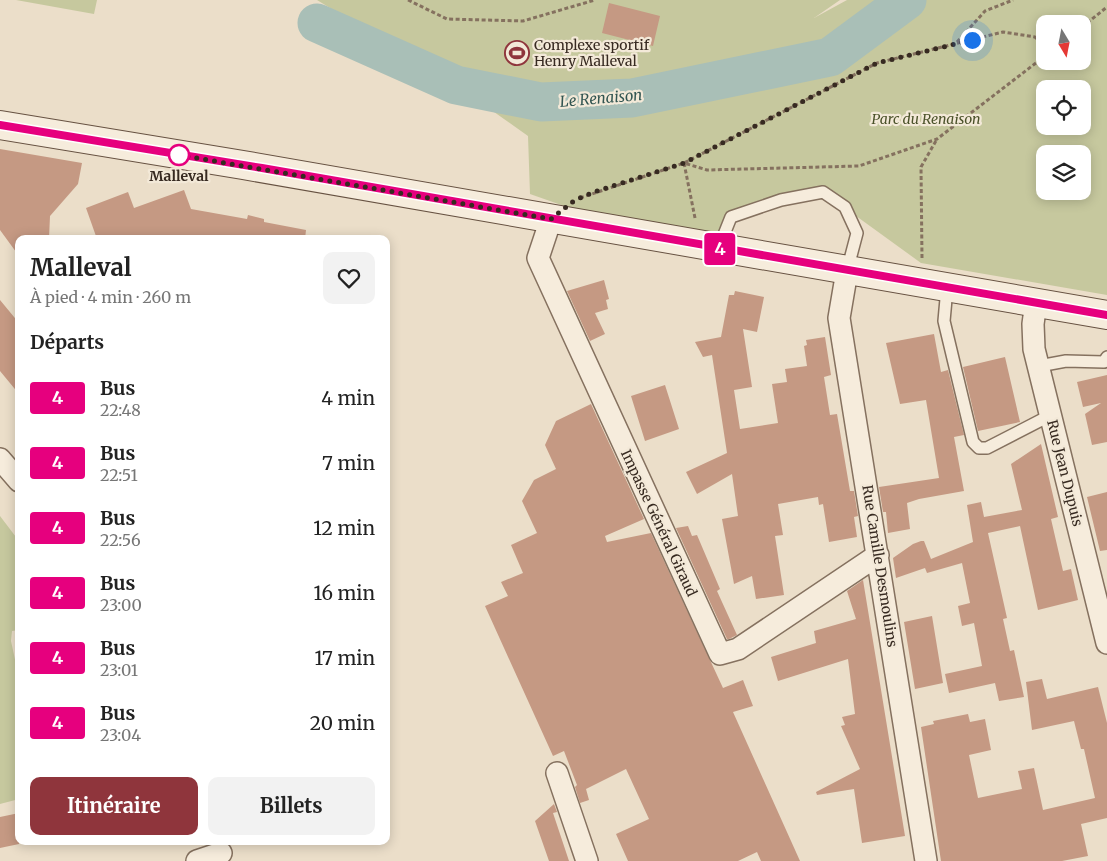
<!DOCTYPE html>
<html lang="fr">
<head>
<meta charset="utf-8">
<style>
	:root { --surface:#fff; --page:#f2f2f2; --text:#222; --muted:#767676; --accent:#8f353c }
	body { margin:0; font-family:Merriweather,serif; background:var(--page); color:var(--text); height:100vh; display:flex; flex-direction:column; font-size:19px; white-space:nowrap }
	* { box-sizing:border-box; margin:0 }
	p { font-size:16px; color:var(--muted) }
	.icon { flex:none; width:28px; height:28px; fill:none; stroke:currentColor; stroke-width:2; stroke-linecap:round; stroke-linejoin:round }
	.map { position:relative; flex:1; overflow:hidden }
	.side { position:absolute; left:15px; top:235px; width:375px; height:610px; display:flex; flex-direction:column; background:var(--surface); border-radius:10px; box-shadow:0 2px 12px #0003 }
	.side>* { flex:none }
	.badge { padding:0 10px; border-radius:4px; font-size:18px; line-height:32px }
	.needle { width:32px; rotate:170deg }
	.tools { position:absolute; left:1036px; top:15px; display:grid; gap:10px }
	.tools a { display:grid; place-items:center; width:55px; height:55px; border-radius:10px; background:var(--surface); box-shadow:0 2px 12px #0003; font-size:25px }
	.you { position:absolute; width:25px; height:25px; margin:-12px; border:4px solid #fff; border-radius:50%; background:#1a73e8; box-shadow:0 0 0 8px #1a73e833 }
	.map>.badge { position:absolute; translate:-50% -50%; box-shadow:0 0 0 2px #fff }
	h2 { padding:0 15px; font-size:19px; line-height:45px }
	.round { display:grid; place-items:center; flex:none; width:52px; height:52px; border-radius:10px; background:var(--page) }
	.headline { display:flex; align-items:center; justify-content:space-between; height:85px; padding:0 15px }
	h1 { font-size:24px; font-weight:700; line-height:38px }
	.action { display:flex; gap:10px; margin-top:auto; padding:10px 15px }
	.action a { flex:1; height:58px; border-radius:10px; background:var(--accent); color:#fff; font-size:20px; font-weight:700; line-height:58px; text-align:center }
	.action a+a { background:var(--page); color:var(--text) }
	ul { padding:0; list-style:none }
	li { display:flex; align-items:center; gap:15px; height:65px; padding:0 15px }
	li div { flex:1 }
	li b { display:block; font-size:19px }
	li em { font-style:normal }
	li .badge { min-width:55px; font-weight:700; text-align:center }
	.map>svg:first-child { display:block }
	.green { fill:#c6c89e; fill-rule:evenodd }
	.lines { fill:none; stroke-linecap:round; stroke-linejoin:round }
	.river { stroke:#a9bfb7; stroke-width:39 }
	.building { fill:#c59983 }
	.lane-casing { stroke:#85715f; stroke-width:14 }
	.street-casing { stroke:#85715f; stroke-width:24 }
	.secondary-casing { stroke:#675242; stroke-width:30 }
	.path { stroke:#85715f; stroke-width:3; stroke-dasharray:4 2.5; stroke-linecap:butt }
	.lane { stroke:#f6ecdc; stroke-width:11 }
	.street { stroke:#f6ecdc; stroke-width:21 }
	.secondary { stroke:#f6ecdc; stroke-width:28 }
	.line-casing { stroke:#fff; stroke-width:11 }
	.line { stroke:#e6007e; stroke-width:8 }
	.walk { stroke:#372a21; stroke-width:5; stroke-dasharray:0 9 }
	.stop-dot { fill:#fff; stroke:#e6007e; stroke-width:2.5 }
	.labels { text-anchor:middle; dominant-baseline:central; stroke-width:4.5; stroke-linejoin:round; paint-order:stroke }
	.poi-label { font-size:14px; fill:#372a21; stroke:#f3e9d8; text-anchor:start }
	.park-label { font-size:14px; font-style:italic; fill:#4b522a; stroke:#f3e9d8 }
	.stop-label { font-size:14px; font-weight:bold; fill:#372a21; stroke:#f3e9d8 }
	.street-label { font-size:14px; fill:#372a21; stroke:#f3e9d8 }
	.water-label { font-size:15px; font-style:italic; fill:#325551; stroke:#f3e9d8 }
</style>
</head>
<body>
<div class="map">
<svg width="1107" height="861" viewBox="0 0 1107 861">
	<rect width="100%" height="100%" fill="#ebdec9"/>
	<path class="green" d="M16,0H97L94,14Z
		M317,0H840L814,18L847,0H1107V295L921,263L823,192L731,214L718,248L584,213L530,194L528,136L456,85ZM1045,24H1082V61H1045ZM1045,89H1082V126H1045ZM1045,154H1082V191H1045Z
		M0,516L19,541V630L12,631L11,641L19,678V799L0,804Z"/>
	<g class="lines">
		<path class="river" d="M317,23L456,85L541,102L632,98L830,57L907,0"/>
	</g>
	<path class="building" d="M609,3L660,16L653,46L602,33Z
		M0,149L82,163L78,184L50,216L49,239H19V256L0,230Z
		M184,190L191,209L247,219L248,215L264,219V222L306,230L305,239H97L86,208L128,192L134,208Z
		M604,280L609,299L606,300L608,309L595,313L605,334L590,341L567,291Z
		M735,291L764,297L757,332L743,329L752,387L734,390L740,429L778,423L772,384L787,382L785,369L807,366L804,346L807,345L806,340L825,337L831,375L824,377L830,415L837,414L850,491H854L858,516L854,517L857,537L829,542L823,504L819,505L818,497L778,504L783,535L775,536L784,595L756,599L752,576L734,584L722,519L738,516L732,474L697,494L686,472L727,453L712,355L703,357L695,342L721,337L729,295H734Z
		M0,300L19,323V394L0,371Z
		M934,334L941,372L948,370L964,435L954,437L964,491L919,499L907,503L910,529L888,533L886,512H883L879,487L939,478L926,400L900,404L886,343Z
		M1005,357L1020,422L978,431L963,367Z
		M1107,375V442L1092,445L1085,414L1101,403L1083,407L1077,382Z
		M665,385L679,429L645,441L631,396Z
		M591,404L644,519L605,536L607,542L651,533L723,688L743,680L753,706L733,712L800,861H761L757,852L738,861H628L616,834L649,819L626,769L586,789L589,800L580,803L575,787L577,785L564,751L553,756L485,606L508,596L501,582L523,573L511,545L537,533L522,501L534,480L556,469L545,445L556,421Z
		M1041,444L1058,517L1051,519L1063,571L1071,569L1078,600L1038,610L1020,526L988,533L1007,618L1003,619L1010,651L1014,650L1024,697L999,701L995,683L949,693L945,674L982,666L974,623L962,626L958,606L970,603L962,563L927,573L925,568L896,578L893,558L913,544L921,541H924L931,559L973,542L967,505L981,502L984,517L1022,510L1011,464Z
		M1107,492V550L1100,551L1087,497Z
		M688,526L692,536L697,535L720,589L717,591L737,635L729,639H727L676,528Z
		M863,580L905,836L862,843L854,789L817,795L816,792L860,769L841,726L845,725L842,717L855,714L848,659L778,681L771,657L816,643L814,631L856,619L847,591Z
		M932,616L943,683L915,689L904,622Z
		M1042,679L1047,699L1098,687L1107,723V818L1081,824L1088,856L1062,861H941L921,727L934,724L933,721L968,714L970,722L985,719L991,750L969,755L978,798L1022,789L1018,771L1034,768L1043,810L1095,798L1084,749H1081L1074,721L1032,730L1026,682Z
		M554,804L557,812L553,813L569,861H549L535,821Z
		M19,813V844L0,848V817Z"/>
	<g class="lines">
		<defs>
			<path id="lane" d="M719,247L731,217L781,200L823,192L845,207L857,233L847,271
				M947,288L944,321L973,442L979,448H987L1051,415
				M1039,366L1066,361L1104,362L1107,357"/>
			<path id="street" d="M551,219L538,258L720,654L738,649L878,555
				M847,271L839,318L926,861
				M1036,302L1033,324L1034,349L1107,643
				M0,459L19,481
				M557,773L587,861
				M197,861L221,853"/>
			<path id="secondary" d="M0,125L243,165L1107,315"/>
		</defs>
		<use href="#lane" class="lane-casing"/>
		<use href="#street" class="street-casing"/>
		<use href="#secondary" class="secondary-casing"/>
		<path class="path" d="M408,0L447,19L523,21L595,0
			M1082,27L1107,7
			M957,42L985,11L1013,0
			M580,198L684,163L877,63L1003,32L1035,37L1045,47
			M695,218L684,163L707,170L859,166L937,139L1045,56
			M922,258L921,167L937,139"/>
		<use href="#lane" class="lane"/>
		<use href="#street" class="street"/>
		<use href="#secondary" class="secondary"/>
	</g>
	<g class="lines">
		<defs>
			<path id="line" d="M0,125L262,168L1107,315"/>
		</defs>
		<use href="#line" class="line-casing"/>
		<use href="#line" class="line"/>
		<path class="walk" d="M179,155L551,219L575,200L597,191L684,163L877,63L972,40"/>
	</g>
	<defs>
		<symbol id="stadium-ring" viewBox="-11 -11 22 22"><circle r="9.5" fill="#f3e9d8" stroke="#8f353c" stroke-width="1.5"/><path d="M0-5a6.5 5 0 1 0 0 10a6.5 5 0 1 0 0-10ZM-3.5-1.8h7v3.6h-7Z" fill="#8f353c"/></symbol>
	</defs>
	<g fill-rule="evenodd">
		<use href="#stadium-ring" x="503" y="39" width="28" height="28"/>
	</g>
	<circle class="stop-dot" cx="179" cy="155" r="10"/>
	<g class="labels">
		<g class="poi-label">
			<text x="534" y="45">Complexe sportif<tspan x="534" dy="16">Henry Malleval</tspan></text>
		</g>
		<g class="park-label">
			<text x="926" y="119">Parc du Renaison</text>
		</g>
		<g class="stop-label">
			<text x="179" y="176">Malleval</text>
		</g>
		<g class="street-label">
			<text transform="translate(1065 473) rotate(76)">Rue Jean Dupuis</text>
			<text transform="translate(659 523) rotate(65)">Impasse Général Giraud</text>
			<text transform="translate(880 566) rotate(81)">Rue Camille Desmoulins</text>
		</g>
		<g class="water-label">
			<text transform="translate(601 98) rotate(-5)">Le Renaison</text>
		</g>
	</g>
</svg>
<div class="tools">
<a><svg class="needle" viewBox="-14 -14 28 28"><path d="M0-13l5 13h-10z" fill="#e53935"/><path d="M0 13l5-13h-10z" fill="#767676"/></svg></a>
<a><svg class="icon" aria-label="locate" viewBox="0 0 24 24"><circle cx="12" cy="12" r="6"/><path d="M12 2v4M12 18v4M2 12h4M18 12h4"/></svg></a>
<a><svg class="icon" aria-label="layers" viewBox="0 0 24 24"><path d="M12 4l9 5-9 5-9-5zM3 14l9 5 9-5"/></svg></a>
</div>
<div class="you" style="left:972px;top:40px"></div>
<b class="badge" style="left:720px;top:249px;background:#e6007e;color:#fff">4</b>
<section class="side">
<div class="headline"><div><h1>Malleval</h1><p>À pied · 4 min · 260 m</p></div><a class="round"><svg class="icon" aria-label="heart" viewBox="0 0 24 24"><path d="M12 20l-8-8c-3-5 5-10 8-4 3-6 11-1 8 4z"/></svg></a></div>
<h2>Départs</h2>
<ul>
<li><span class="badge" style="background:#e6007e;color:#fff">4</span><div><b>Bus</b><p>22:48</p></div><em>4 min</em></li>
<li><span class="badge" style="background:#e6007e;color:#fff">4</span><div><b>Bus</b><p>22:51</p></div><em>7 min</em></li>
<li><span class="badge" style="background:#e6007e;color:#fff">4</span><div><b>Bus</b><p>22:56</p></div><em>12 min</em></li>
<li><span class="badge" style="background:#e6007e;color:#fff">4</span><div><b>Bus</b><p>23:00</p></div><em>16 min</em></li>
<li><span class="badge" style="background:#e6007e;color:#fff">4</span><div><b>Bus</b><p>23:01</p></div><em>17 min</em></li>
<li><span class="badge" style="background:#e6007e;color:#fff">4</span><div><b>Bus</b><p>23:04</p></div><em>20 min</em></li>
</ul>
<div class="action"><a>Itinéraire</a><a>Billets</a></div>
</section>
</div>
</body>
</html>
